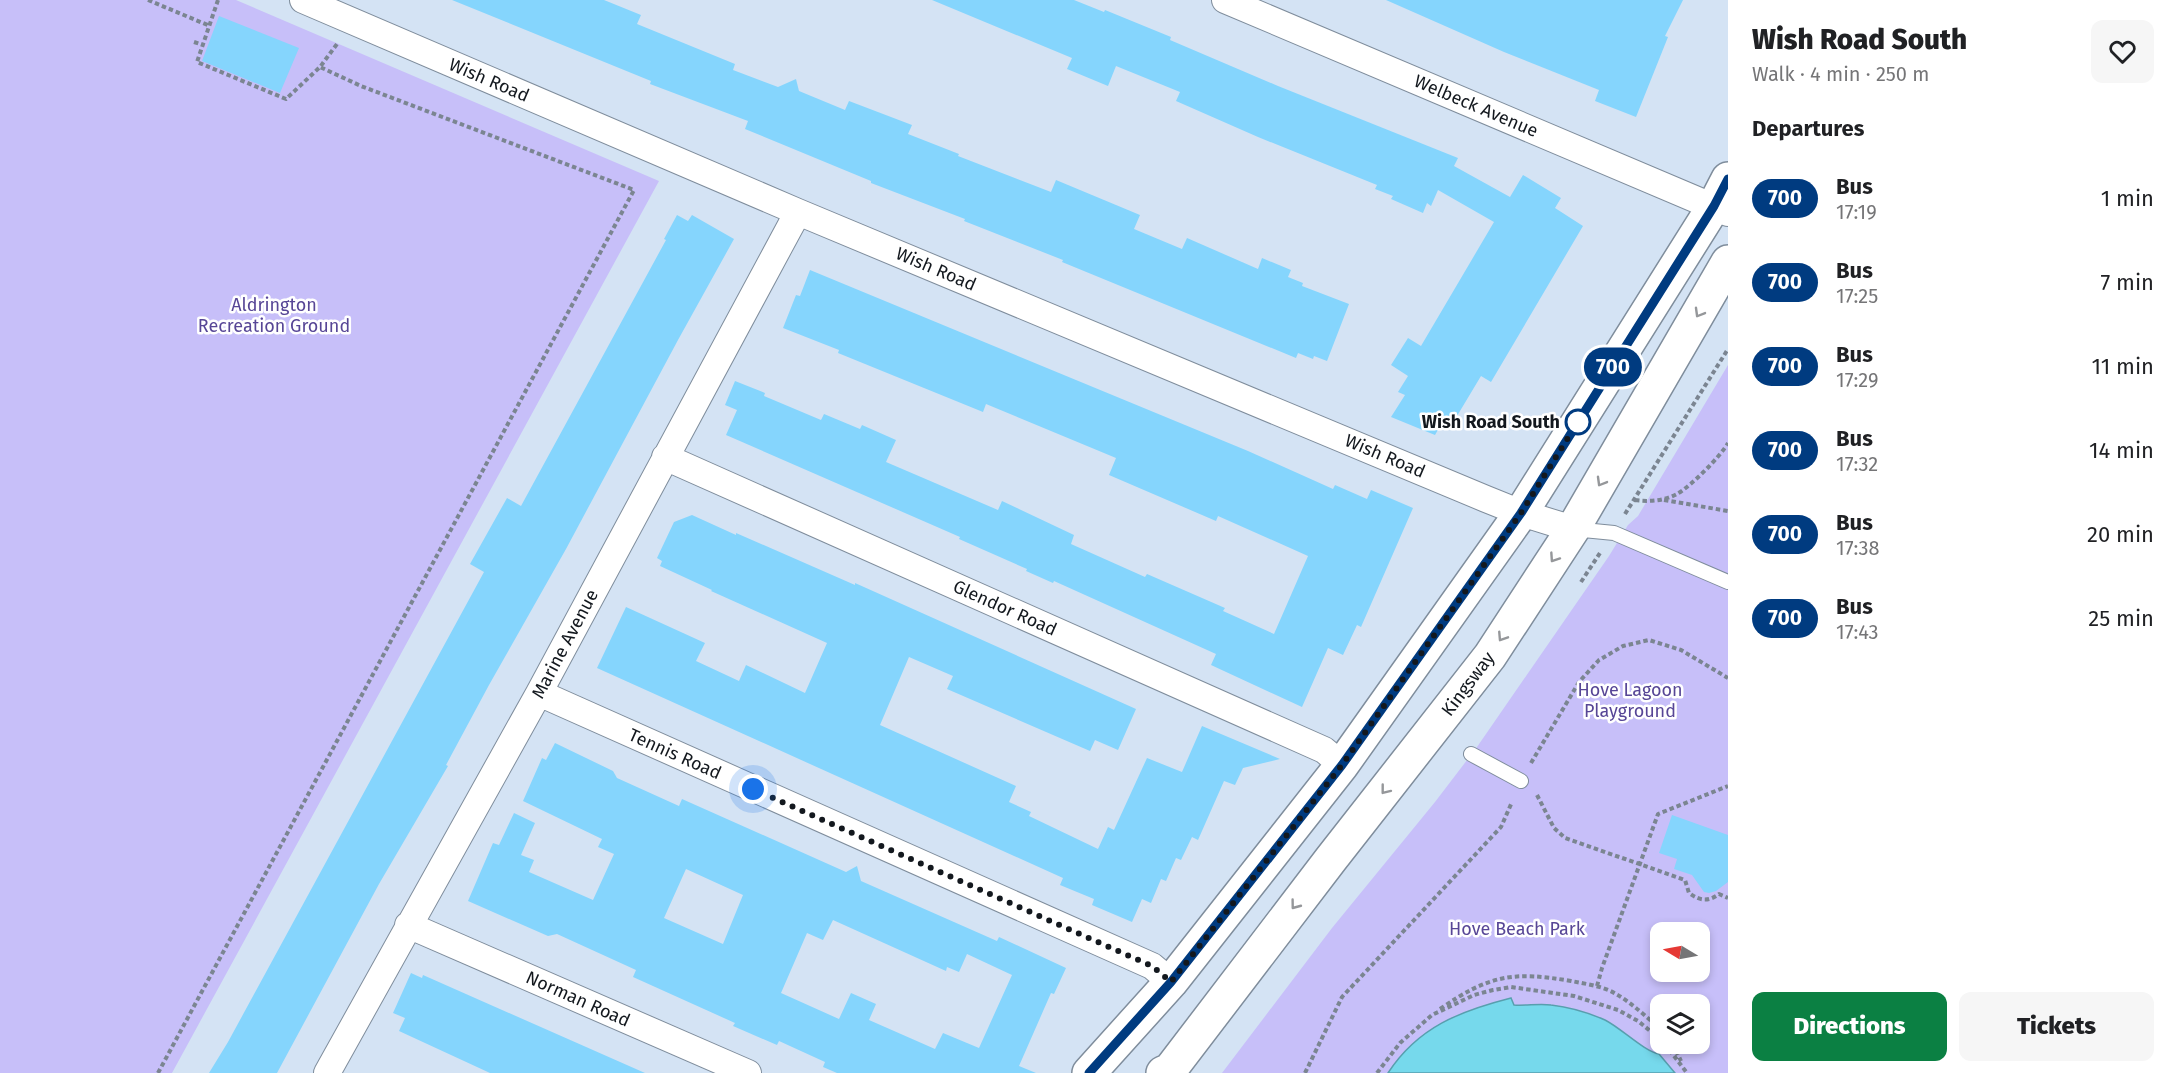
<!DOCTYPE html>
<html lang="en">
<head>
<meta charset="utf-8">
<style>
	:root { --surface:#fff; --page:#f6f6f6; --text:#202124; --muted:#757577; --accent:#0b8043 }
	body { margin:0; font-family:"Fira Sans",sans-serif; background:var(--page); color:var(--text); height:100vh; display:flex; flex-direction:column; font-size:22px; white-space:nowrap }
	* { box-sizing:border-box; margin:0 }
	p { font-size:20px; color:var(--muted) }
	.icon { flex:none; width:33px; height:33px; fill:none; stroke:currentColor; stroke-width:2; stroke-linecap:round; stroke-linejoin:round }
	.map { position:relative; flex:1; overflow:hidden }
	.details { display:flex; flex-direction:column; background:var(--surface); width:450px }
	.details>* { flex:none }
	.badge { padding:0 12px; border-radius:20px; font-size:21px; line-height:39px }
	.needle { width:39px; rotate:280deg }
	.fabs { position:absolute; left:1650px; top:922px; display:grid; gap:12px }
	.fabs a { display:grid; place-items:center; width:60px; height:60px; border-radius:12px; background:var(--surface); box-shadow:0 3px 9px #0003; font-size:30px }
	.you { position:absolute; width:30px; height:30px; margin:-15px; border:4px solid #fff; border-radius:50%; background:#1a73e8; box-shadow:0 0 0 9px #1a73e833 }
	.map>.badge { position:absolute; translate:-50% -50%; box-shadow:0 0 0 3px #fff }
	h2 { padding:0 24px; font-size:22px; line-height:54px }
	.round { display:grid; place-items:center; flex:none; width:63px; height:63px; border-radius:12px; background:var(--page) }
	.summary { display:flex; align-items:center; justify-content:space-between; height:102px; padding:0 24px }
	h1 { font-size:28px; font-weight:800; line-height:45px }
	.button { display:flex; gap:12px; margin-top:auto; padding:12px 24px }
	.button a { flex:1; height:69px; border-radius:12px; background:var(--accent); color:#fff; font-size:24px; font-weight:800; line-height:69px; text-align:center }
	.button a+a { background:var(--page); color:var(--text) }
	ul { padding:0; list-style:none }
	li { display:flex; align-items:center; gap:18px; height:84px; padding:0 24px }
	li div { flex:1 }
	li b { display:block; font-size:22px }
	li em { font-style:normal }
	li .badge { min-width:66px; font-weight:700; text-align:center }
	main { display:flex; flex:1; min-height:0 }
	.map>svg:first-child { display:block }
	.green { fill:#c7bff9; fill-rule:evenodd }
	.water { fill:#76d9ec; stroke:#589fae; stroke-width:1.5 }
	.building { fill:#85d5fd; fill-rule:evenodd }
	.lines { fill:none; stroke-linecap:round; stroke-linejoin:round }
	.lane-casing { stroke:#7f8d9c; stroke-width:16 }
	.street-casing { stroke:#7f8d9c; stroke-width:28 }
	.primary-casing { stroke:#7f8d9c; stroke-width:36 }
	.path { stroke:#7b8591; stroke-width:4; stroke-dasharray:4.5 3; stroke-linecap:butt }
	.lane { stroke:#fff; stroke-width:14 }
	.street { stroke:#fff; stroke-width:26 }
	.primary { stroke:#fff; stroke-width:33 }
	.oneway { stroke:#95979a }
	.line-casing { stroke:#fff; stroke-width:14 }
	.line { stroke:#003b80; stroke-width:9 }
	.walk { stroke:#13181e; stroke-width:6; stroke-dasharray:0 10.8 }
	.stop-dot { fill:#fff; stroke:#003b80; stroke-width:3 }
	.labels { text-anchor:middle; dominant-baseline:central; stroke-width:5; stroke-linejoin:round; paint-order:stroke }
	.street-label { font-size:18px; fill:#13181e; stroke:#fff }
	.park-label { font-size:18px; fill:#574696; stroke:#fff }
	.stop-label { font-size:18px; font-weight:bold; fill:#13181e; stroke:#fff; text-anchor:end }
</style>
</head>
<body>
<main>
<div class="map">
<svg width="1728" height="1073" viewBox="0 0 1728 1073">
	<rect width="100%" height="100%" fill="#d4e3f4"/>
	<path class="green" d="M0,0H236L659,181L172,1073H0Z
		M1728,365V1073H1222L1332,928L1435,802L1477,747L1609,556L1628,525L1638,516ZM1660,933H1700V972H1660ZM1660,1005H1700V1044H1660Z"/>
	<path class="water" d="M1511,998L1514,1005C1527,1006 1539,1003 1551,1005C1569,1007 1589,1013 1605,1020C1621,1028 1645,1052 1659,1054L1675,1073H1388C1418,1027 1460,1011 1511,998Z"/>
	<path class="building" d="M452,0H604L641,15L637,24L735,64L733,70L778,87L796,79L799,91L845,110L849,101L912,125L908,134L959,154L958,156L1051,192L1056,180L1140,215L1134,229L1182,249L1187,238L1258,269L1262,258L1291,270L1288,277L1303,283L1302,286L1349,304L1327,361L1314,356L1313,359L1298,353L1296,358L1062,262L1063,260L964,221L965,219L871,183V181L745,129L748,121L650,84L651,81Z
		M932,0H1074L1104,12L1105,10L1171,37L1170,40L1278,86L1458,158L1454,166L1510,197L1523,175L1561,198L1555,208L1583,226L1491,382L1481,376L1451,426L1443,421L1435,435L1391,417L1405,395L1398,392L1408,376L1391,365L1408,338L1421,346L1494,222L1438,190L1431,206L1427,203L1423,213L1391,199L1393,196L1375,189L1377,185L1258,137L1176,101L1180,92L1116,66L1108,86L1067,69L1072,58Z
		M1386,0H1683L1665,36L1668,37L1636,117L1595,101L1599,90L1504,52Z
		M219,16L299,48L280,93L202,61Z
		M677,215L688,221L692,215L734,239L678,340L566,549L489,685L446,765L448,766L379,884L277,1073H209L228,1042L484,572L470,564L507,498L521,506L666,240L664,239Z
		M810,270L1248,451L1333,489L1335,485L1367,499L1371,490L1413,508L1361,627L1357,625L1343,655L1328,648L1302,707L1211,665L1216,654L1054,581L1053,583L1026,571L1027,569L959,539L960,537L726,435L737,410L725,405L735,381L765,393L764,396L821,420L824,414L860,429L862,425L896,440L886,462L998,510L1002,501L1074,535L1071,544L1145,577L1147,574L1225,608L1223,611L1274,634L1308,556L1218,516L1216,521L1109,475L1116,458L986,404L983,412L838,353L839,350L783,328L796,295L800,296Z
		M692,515L736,535V533L855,585V583L1136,709L1118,750L1095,740L1090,751L947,689L953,676L909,657L880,725L1016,786L1009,802L1031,812L1029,816L1098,849L1108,827L1114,830L1147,758L1182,772L1202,726L1280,759L1243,768L1235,785L1224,781L1198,840L1192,837L1181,860L1176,858L1166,881L1161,879L1151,903L1142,899L1132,922L1092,905L1094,899L1060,885L1063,878L597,668L626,607L705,643L696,661L739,681L746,665L805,693L827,643L711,591L712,590L660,566L662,561L657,558L674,522Z
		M555,743L613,771L617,778L679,806L682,799L846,872L857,866L861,881L997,941L999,937L1066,968L1054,994L1051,993L1019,1066L1036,1073H837L823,1067L825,1062L779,1041L777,1045L733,1026L735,1023L633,977L636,970L557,934L548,936L468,901L493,843L499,845L514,813L535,823L521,855L534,860L529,872L593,900L614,854L598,847L602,839L523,801L542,758L546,760ZM686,869L743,895L723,944L664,918ZM833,920L946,971L947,967L959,972L967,954L1012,975L979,1048L943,1033L935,1049L869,1020L876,1004L851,993L839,1019L781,993L807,933L823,940Z
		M1672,815L1728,835V882L1716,891L1709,893L1704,892L1692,875L1674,869L1677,859L1659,853Z
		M411,973L422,978L423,975L645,1073H490L399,1031L405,1018L393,1013Z"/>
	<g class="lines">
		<defs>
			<path id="lane" d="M1573,529L1614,533L1728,582
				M1471,754L1521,781"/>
			<path id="street" d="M303,0L798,212L1486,499L1521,513L1573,529
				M1225,0L1728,213
				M665,457L1324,750L1342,765
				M539,693L1152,966L1171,982
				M408,925L748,1073
				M327,1073L539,693L798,212"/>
			<path id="primary" d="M1089,1073L1171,982L1342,765L1521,513L1714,206L1728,179
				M1163,1073L1170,1070L1331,859L1490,656L1573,529L1728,262"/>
		</defs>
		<use href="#lane" class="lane-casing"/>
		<use href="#street" class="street-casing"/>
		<use href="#primary" class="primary-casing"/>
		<path class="path" d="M148,0L210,26
			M218,0L197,62L286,99L320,67L337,44
			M194,42L203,45
			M1635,500C1649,502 1664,501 1677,494C1691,486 1720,457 1728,443
			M1664,500L1728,511
			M1625,514L1728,349
			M1581,582L1600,553
			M1531,763L1579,682L1599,660L1623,646L1649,640L1681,650L1728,678
			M1537,795L1554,828L1565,838L1685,880L1689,893C1700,901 1708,902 1719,894L1728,898
			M1597,986L1602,968L1658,814L1728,786
			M1440,1009C1489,975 1513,971 1571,981C1586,984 1603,986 1616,994C1632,1003 1646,1017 1660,1028
			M1665,1044L1687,1073
			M1673,1044L1681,1061
			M158,1073L634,190L361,86L320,67
			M1305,1073L1342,997L1501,827L1512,802
			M1377,1073L1400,1043L1432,1015L1474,995L1493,990L1511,987L1574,996L1618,1010L1638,1021L1660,1039"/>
		<use href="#lane" class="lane"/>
		<use href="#street" class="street"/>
		<use href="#primary" class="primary"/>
	</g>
	<defs><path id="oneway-chevron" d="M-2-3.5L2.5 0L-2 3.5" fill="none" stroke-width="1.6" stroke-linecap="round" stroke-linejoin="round" transform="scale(1.5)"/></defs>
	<g class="oneway">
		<use href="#oneway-chevron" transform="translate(1699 313) rotate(120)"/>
		<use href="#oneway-chevron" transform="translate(1601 482) rotate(120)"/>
		<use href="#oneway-chevron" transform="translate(1554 558) rotate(124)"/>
		<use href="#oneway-chevron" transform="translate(1502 637) rotate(123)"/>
		<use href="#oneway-chevron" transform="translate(1385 790) rotate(128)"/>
		<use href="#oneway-chevron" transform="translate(1295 905) rotate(127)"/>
	</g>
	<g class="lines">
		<defs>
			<path id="line" d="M1089,1073L1171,982L1342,765L1521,513L1714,206L1728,179"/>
		</defs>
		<use href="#line" class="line-casing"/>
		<use href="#line" class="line"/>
		<path class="walk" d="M753,789L1152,966L1171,982L1342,765L1521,513L1581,417L1578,422"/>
	</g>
	<circle class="stop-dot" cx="1578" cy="422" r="12"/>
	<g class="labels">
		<g class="street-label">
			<text transform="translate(489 80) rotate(23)">Wish Road</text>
			<text transform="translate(1476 106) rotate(23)">Welbeck Avenue</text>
			<text transform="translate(936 269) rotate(23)">Wish Road</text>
			<text transform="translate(1385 456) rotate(23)">Wish Road</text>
			<text transform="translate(1005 608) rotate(24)">Glendor Road</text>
			<text transform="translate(565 644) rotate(-62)">Marine Avenue</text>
			<text transform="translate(1468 684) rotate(-53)">Kingsway</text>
			<text transform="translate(675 754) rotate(24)">Tennis Road</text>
			<text transform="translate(578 999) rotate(24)">Norman Road</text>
		</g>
		<g class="park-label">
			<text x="274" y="305">Aldrington<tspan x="274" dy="21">Recreation Ground</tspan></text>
			<text x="1630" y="690">Hove Lagoon<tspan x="1630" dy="21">Playground</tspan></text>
			<text x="1517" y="929">Hove Beach Park</text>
		</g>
		<g class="stop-label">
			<text x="1560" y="422">Wish Road South</text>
		</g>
	</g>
</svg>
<div class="fabs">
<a><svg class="needle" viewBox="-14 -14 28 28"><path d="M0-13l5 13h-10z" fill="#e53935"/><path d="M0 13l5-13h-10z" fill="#757577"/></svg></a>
<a><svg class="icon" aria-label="layers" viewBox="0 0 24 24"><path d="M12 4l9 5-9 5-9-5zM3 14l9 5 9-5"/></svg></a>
</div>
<div class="you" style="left:753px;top:789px"></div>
<b class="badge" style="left:1613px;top:367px;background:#003b80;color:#fff">700</b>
</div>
<section class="details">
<div class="summary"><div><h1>Wish Road South</h1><p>Walk · 4 min · 250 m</p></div><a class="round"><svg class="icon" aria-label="heart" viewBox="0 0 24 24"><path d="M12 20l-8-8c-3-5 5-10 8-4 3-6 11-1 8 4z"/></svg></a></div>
<h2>Departures</h2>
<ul>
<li><span class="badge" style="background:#003b80;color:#fff">700</span><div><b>Bus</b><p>17:19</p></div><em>1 min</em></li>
<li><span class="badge" style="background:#003b80;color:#fff">700</span><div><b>Bus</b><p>17:25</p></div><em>7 min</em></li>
<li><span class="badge" style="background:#003b80;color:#fff">700</span><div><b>Bus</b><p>17:29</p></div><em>11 min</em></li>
<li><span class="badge" style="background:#003b80;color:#fff">700</span><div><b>Bus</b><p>17:32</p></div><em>14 min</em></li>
<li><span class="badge" style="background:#003b80;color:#fff">700</span><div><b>Bus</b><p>17:38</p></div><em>20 min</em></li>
<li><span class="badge" style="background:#003b80;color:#fff">700</span><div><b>Bus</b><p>17:43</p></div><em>25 min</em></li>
</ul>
<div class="button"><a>Directions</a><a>Tickets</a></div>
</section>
</main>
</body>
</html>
